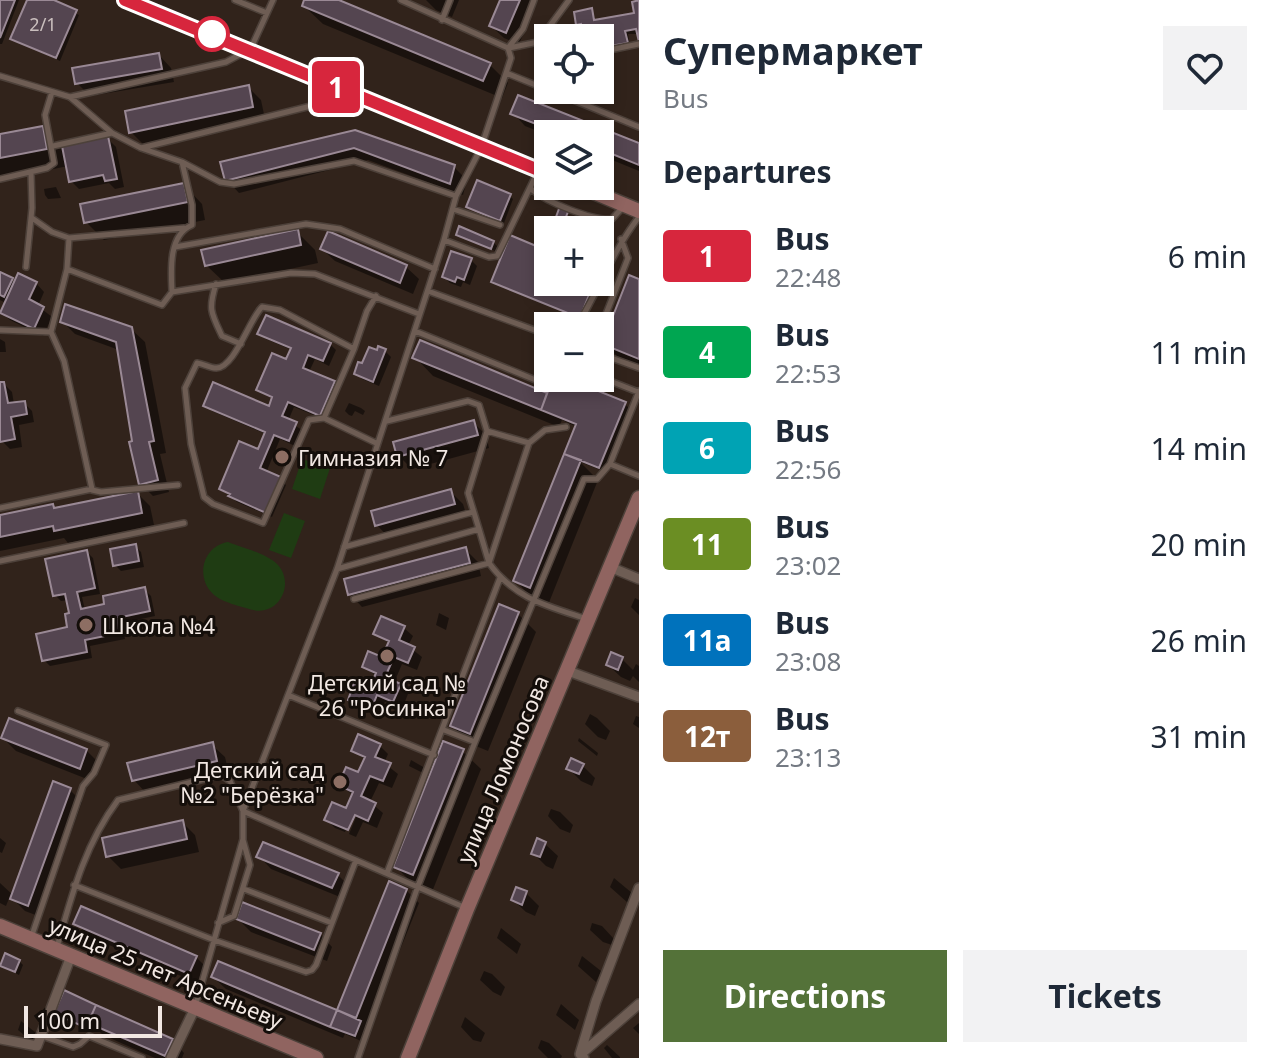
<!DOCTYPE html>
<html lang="en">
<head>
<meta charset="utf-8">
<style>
	:root { --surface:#fff; --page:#f2f2f3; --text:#1f2937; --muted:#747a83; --accent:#547239 }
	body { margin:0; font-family:"Noto Sans",sans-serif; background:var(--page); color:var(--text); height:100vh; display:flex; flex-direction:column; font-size:30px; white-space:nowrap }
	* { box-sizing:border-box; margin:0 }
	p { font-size:26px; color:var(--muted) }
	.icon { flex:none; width:44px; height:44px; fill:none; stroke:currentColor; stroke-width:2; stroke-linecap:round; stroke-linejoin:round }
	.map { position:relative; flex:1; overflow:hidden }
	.panel { display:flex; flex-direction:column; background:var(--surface); width:632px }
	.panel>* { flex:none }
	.badge { padding:0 16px; border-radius:6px; font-size:28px; line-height:52px }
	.fabs { position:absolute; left:534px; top:24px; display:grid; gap:16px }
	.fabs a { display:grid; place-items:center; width:80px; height:80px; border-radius:0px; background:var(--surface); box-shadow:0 4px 12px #0003; font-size:40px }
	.scale { position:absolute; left:24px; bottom:20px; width:138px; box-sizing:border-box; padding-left:8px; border:4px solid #f2e8e3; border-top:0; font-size:22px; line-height:28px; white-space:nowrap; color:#f2e8e3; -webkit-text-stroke:6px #140e0a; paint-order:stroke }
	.map>.badge { position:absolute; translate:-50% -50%; box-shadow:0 0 0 4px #fff }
	h2 { padding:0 24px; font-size:30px; line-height:72px }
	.round { display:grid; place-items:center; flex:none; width:84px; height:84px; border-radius:0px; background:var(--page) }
	.overview { display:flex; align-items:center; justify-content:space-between; height:136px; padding:0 24px }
	h1 { font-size:38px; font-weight:700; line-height:60px }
	.cta { display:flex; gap:16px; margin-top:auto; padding:16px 24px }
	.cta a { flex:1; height:92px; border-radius:0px; background:var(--accent); color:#fff; font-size:32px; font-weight:700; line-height:92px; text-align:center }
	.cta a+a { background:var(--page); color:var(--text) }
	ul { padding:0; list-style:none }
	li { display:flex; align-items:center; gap:24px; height:96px; padding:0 24px }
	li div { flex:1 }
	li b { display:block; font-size:30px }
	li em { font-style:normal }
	li .badge { min-width:88px; font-weight:700; text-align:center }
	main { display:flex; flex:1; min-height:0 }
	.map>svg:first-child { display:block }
	.green { fill:#1f3c13 }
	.shadow { fill:#0007 }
	.building { fill:#544550; stroke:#9a8995; stroke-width:2 }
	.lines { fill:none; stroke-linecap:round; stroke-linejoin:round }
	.lane-casing { stroke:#4d413a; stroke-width:8 }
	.street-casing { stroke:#4d413a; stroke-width:12 }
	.secondary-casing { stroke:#4d413a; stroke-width:17 }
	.lane { stroke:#6e5d54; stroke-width:5 }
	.street { stroke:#6e5d54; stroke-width:9 }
	.secondary { stroke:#906460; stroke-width:14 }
	.line-casing { stroke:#fff; stroke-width:18 }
	.line { stroke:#d7263d; stroke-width:12 }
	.stop-dot { fill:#fff; stroke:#d7263d; stroke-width:4 }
	.education-dot { fill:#8d6e63; stroke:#140e0a; stroke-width:3 }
	.labels { text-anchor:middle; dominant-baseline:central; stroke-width:6; stroke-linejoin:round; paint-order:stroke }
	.number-label { font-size:18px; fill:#cabfbe }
	.poi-label { font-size:22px; fill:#f2e8e3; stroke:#140e0a; text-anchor:start }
	.street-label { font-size:22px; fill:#f2e8e3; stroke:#140e0a }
</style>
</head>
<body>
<main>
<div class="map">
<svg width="639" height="1058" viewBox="0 0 639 1058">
	<rect width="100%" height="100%" fill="#31231b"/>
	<path class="green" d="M302,459L330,468L320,499L292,489Z
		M284,513L305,521L291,558L269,550Z
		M228,542C242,548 267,553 278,565C295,584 279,616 253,610C242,607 221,602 213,594C195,577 203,546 228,542Z"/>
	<path class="shadow" d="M0,0H19L2,44H0Z
		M29,0H49L79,15L60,61L13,38Z
		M307,0H334L490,65L508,83L502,98L323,24L304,6Z
		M426,0H459L452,17L436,10Z
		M502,0H538L519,44L504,38L491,26Z
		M639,2V34H628L630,46L616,49L611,37L574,38L584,33L578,24L591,10L596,22L636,14Z
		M159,55L171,68L174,82L90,96L77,83Z
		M248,87L261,100L265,119L144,145L131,132Z
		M519,98L639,146V171L600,155V134L548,135L525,126L513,113Z
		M42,128L61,148L108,139L116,147L124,187L115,189L109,183L79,189L71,181L68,166L0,180V136Z
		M354,132L454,167L467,180L463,195L368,160L239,193L227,180Z
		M184,185L202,204L205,220L104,240L86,222Z
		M56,187L61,198L48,199L45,195L44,189Z
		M510,196L513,199L504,223L469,206Z
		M588,223L604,232L600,240V230H586Z
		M297,232L315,250L318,263L225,283L206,265Z
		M458,234L493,242L497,246L495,251Z
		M322,249L406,267L419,279L413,294L335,261Z
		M548,253V282H599L584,320L493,282Z
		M471,260L477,266L470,285L463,282L461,287L450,283L444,277Z
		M0,274L15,282L36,283L44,292L38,306L52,317L43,336L10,320L1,312L6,303L0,300Z
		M639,281V365L617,356L604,343Z
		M62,321L131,329L145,342L166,453L160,454L169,492L153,496L141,484L119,350L75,334Z
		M260,333L330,344L336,350L329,366L315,359L309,372L333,383L339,389L326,420L294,407L288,421L302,430L295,446L280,439L266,473L280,479L286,485L272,517L237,502L221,489L259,451L266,434L212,411L206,405L270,408L274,399L259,389L287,362L292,350L266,339Z
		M0,339L5,342L6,352H0Z
		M385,351L391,357L379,386L362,379L356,373Z
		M415,357L548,397L555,378H561L625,404L631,410L606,472L580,462L598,480L548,605L533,599L515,580L577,427L562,420L559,427L433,376Z
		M0,384H4L12,392L14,404L24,403L32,411L34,422L19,425L22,447L10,449L2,441Z
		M349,403L361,408L365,411L363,415L355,411L352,416L349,415L345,411Z
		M473,422L486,435L489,448L412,469L399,456Z
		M450,491L463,504L467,517L389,538L377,525Z
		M137,493L150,506L154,525L68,543L64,538L0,551V517L53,507L56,510Z
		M135,546L141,552L144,567L121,571L115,565Z
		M465,549L478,562L481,576L362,607L350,594Z
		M87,552L93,558L100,594L82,597L85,610L107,605L144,589L151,596L155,616L122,623L125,639L90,646L92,658L50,666L44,660L70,629L71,614L69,600L61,601L55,595Z
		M635,598L639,600V615L631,607Z
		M439,613L449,618L446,630L436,625Z
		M518,614L536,632L488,751L471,744L452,726Z
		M404,628L413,636L408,646L422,657L417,670L402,664L394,683L408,694L402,709L385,702L379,717L358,708L350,700L370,692L376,676L364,666L383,659L390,644L376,633Z
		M622,659L633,670L636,664L639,666V682L633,676L630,681L621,677L608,665Z
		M590,714L597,718L610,731L606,740L598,737L585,724Z
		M636,716L639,717V728L633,724Z
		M3,738L86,750L99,763L92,781L16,751Z
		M579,738L598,753L597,756L578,741Z
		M212,745L225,757L229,774L146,793L134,780Z
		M380,746L388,754L384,763L398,774L392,788L379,783L370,802L383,813L377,828L363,822L356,837L349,834L357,815H352L345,832L335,828L327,820L347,811L353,795L340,785L359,775L366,760L353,750Z
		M462,751L481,769L432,892L414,885L395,866Z
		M411,760L425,768L423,773L409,766Z
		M582,765L595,778L592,786L581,781L568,768Z
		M70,790L82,802L41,917L25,911L10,896L6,906L0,903V883L14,896Z
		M551,809L560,812L573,825L570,833L560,829L548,816Z
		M183,823L195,835L199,852L121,869L108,856Z
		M0,838L6,843L2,853L0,852Z
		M545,844L558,856L553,869L546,866L534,854Z
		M259,856L338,875L350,887L345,899L271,869Z
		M614,878L632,893L628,903L610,887Z
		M406,890L419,903L368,1029L366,1028L361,1041L345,1034L343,1038L226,989L213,977L345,1016L339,1010Z
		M526,893L539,906L535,916L526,912L513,900Z
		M238,919L320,934L332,947L327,961L251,932Z
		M76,923L196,957L209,970L202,985L88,936Z
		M592,923L602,926L614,939L612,945L603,942L590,930Z
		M501,928L521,944L517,954L497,938Z
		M582,956L601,971L596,982L578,966Z
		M19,961L23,965L19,975L2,966Z
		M484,971L492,974L505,987L501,996L493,992L480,980Z
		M561,1004L579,1020L575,1030L556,1015Z
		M56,1012L172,1040L184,1053L182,1058H155L103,1035L95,1027L92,1032L62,1018Z
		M465,1017L485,1033L481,1042L473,1040L461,1027Z
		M21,1021L40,1036L36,1045L18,1030Z
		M639,1023V1034L633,1028Z
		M541,1040L549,1043L562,1056L561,1058H548L538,1048Z
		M607,1045L620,1057V1058H612L604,1048Z"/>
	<path class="building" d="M0,0H15L0,38Z
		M27,0H54L77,10L56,58L10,39Z
		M304,0H339L491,63L483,81L302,6Z
		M500,0H520L506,33L489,26Z
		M639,0V42L636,29L625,31L628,43L610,46L608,34L597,38H572L571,33L582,31L581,24L576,25L574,12L592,8L594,20L634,13L632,2Z
		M159,53L162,69L75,84L72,68Z
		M249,85L253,107L129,133L125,111Z
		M518,95L639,143V165L600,149V134H562L510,114Z
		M43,126L47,149L0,158V134Z
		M355,130L455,165L450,184L354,148L225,181L220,162Z
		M108,136L117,179L105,181L103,175L69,182L62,146Z
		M477,180L511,194L500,221L466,207Z
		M184,183L188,202L84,223L80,204Z
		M560,206L569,209L561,230H557L552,228Z
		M459,226L494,241L491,249L456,235Z
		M298,229L301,245L205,266L201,250Z
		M328,231L407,265L400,283L320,249Z
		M510,235L548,251V282H594L580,318L491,282Z
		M451,251L472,258L464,280L457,277L455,282L442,277Z
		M0,272L13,278L4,297L0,295Z
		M18,273L37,282L29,299L44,307L34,329L0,313Z
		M629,275L639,279V359L602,344Z
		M65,304L132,327L154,441L149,442L158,480L139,485L129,442L132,441L116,342L60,322Z
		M266,315L331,343L323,361L308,355L303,368L335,381L320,416L288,402L282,416L297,422L289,441L274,435L260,468L281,477L266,513L228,496L230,494L219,489L239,441L258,449L265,432L203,406L213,382L269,406L272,397L256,390L272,353L286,359L291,348L257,334Z
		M420,340L547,393L541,410L412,358Z
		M378,346L386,349L373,382L354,374L358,362L362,363L369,347L377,350Z
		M553,378H566L626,402L599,468L564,454L576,424L541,410Z
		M0,382H4L8,403L25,401L27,414L11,417L15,439L0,442Z
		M474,420L478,435L397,457L393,442Z
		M564,454L581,460L530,588L513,581Z
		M451,489L455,504L375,526L371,511Z
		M138,491L142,513L54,531L53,526L0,537V515L53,504L54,508Z
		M136,544L139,561L113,566L110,549Z
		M466,547L470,563L348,595L344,579Z
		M87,550L95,588L77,592L81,609L104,604L103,596L145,587L150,611L117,618L120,633L85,640L87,652L42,661L36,634L67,627L65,614L69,613L65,594L53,596L45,559Z
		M499,604L519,612L470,734L450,726Z
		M381,616L405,626L399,640L415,647L408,663L394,657L385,677L401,684L393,702L377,695L371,710L348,700L354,683L369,689L376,673L362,667L368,651L382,657L389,641L373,634Z
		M611,652L623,657L618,670L606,665Z
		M9,718L87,749L80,769L1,738Z
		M358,734L381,744L375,757L391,763L383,781L370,776L361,796L376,803L368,821L355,815L348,830L324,820L332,802L346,808L353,792L338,785L346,767L358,772L365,757L351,751Z
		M443,741L464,749L413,875L393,867Z
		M213,742L217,761L132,781L127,763Z
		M571,758L584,764L579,774L566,769Z
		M53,781L71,788L28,906L10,899Z
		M183,820L187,839L106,857L102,838Z
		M537,838L546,842L540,857L531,854Z
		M263,842L339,873L332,888L256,857Z
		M389,881L407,889L356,1018L337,1010Z
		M516,887L527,891L522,905L511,900Z
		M242,902L321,933L314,950L236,919Z
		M81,906L197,956L189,974L73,924Z
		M5,953L20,960L15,972L0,966Z
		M218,961L337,1010L330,1027L211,977Z
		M64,990L96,1005L86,1028L54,1013Z
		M96,1005L173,1039L165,1056L88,1023Z
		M337,1010L361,1021L355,1036L330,1027Z"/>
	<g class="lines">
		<defs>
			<path id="lane" d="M235,0L267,13
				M442,20L450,0
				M538,42L569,0
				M251,48L273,0
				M508,48L523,29L534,0
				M509,48L538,42L548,46
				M600,52L639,44
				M506,73L548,90
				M0,76L70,97L112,133
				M549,90L639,127
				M70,97L226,62L243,53
				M53,146L112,133L141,148
				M182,162L220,182L234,184L354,161L456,196
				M0,179L47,168L54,163L45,115L52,92
				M531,189C546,202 593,221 612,219L622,208
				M453,209L500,225
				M69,238L184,228
				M621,239L628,258L604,319L599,325L585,320L584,314C602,282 616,246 639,217
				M444,240L489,257L497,256L538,171
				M175,247L306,224L340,229L435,269
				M26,267L32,208L31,172
				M67,269L162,305L172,292L291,273L315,274L419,314
				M216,284C208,309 211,313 222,336L241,344
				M428,291L548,335
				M172,292C171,271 168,235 192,225V205L182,162L141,148L327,102L340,90
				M0,330L51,332L67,269L69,238L52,232L32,218
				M415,331L538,381L548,375
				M354,349L280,310L262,307C250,318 234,369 216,368C210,368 204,364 197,363L185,388L191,444L204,497L213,504L263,523L309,420L324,418L376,443
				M600,354L639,368
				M600,377L638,392
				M324,418L354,349L367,311L376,296
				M566,427L545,430L529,443L489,563C515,599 547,606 587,619
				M487,431L529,443
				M610,464L639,476
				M92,490L101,492L178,485
				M0,508L92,489L64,361L51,332
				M344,547L473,512
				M0,561L184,523
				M337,569L479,529L468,493L487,431L479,405L468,401L387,421
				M354,599L489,563L479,529
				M288,695L434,755
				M18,711L106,745L94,773L83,786L32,935
				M444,730L475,742
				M387,873L500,578
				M74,885L214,940L306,972L312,970L316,965L356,860
				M244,889L332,923
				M218,923L234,916L250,865L243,840
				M57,947C72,894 85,844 118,800L221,775L230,781L243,811L466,908
				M195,1007L243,839V811L337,569L444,240L456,196L481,148L511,58L508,48L401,0
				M42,1036L73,1047L80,1044L89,1036L142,1058
				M358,1058L418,886L475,742L584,479H597L610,464L639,391"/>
			<path id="street" d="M610,567L639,579
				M568,671L639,697
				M0,1039L37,1046L71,956
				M581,1054L639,1004
				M171,1058L195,1008
				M584,1058L580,1054L596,1001L639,888"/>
			<path id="secondary" d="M125,0L548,174
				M579,186L639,211
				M0,926L316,1058
				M408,1058L467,909L639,498"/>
		</defs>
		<use href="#lane" class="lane-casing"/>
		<use href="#street" class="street-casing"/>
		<use href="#secondary" class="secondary-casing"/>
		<use href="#lane" class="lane"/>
		<use href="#street" class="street"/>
		<use href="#secondary" class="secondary"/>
	</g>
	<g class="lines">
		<defs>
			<path id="line" d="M125,0L548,174"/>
		</defs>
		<use href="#line" class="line-casing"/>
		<use href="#line" class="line"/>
	</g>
	<circle class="stop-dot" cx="212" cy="34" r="16"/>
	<g class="education-dot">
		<circle cx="282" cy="457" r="8"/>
		<circle cx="86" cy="625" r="8"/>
		<circle cx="387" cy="656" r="8"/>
		<circle cx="340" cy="782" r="8"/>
	</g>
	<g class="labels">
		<g class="number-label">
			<text x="43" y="24">2/1</text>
		</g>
		<g class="poi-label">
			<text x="298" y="457">Гимназия № 7</text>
			<text x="102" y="625">Школа №4</text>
			<text x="387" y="682" text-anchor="middle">Детский сад №<tspan x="387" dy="25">26 "Росинка"</tspan></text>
			<text x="324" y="769" text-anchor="end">Детский сад<tspan x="324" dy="25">№2 "Берёзка"</tspan></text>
		</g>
		<g class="street-label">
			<text transform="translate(502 769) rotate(-67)">улица Ломоносова</text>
			<text transform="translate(166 972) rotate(23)">улица 25 лет Арсеньеву</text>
		</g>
	</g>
</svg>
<div class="fabs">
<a><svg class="icon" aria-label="locate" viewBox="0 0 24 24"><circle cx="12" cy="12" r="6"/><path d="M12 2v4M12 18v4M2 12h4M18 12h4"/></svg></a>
<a><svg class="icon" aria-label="layers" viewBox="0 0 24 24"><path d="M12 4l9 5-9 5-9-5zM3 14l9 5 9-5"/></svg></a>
<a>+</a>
<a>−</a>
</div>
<div class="scale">100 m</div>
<b class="badge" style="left:336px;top:87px;background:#d7263d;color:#fff">1</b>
</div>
<section class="panel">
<div class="overview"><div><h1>Супермаркет</h1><p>Bus</p></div><a class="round"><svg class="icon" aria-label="heart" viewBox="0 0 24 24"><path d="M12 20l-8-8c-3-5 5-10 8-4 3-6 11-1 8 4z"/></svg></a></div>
<h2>Departures</h2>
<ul>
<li><span class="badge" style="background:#d7263d;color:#fff">1</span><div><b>Bus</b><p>22:48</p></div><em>6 min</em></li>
<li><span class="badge" style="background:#00a651;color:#fff">4</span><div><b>Bus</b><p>22:53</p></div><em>11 min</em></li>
<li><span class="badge" style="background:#00a3b4;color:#fff">6</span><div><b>Bus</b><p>22:56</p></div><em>14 min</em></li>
<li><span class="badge" style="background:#6b8e23;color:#fff">11</span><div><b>Bus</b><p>23:02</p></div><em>20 min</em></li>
<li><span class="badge" style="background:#0072bc;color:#fff">11а</span><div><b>Bus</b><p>23:08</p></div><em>26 min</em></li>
<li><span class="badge" style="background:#8b5e3c;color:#fff">12т</span><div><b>Bus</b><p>23:13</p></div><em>31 min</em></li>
</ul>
<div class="cta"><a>Directions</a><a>Tickets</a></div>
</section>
</main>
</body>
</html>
